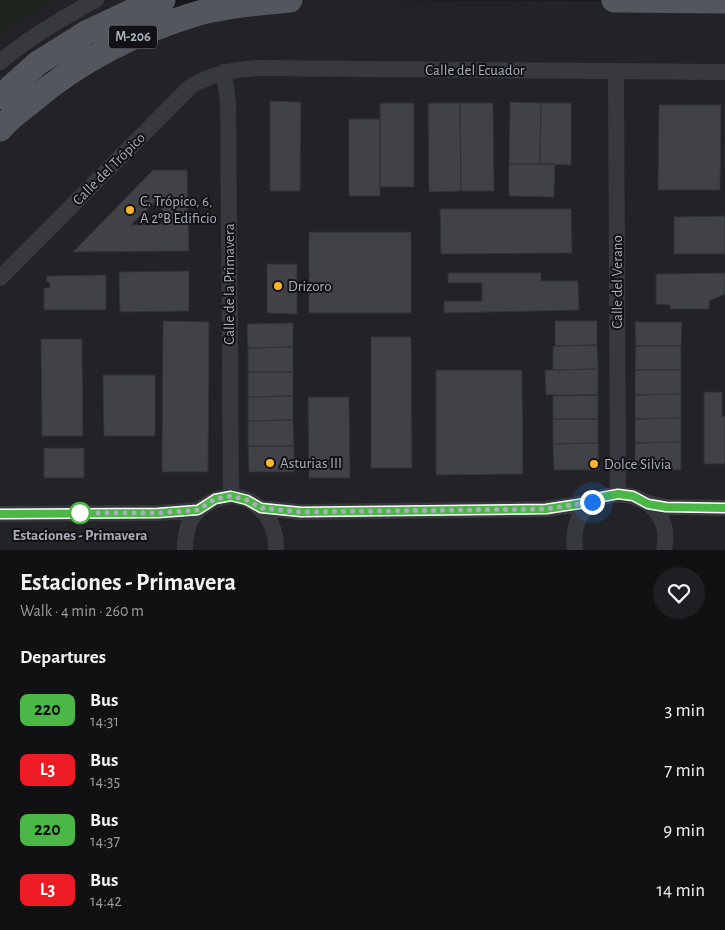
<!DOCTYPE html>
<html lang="en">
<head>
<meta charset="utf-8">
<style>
	:root { --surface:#111114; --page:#1e1f22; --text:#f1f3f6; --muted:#9c9da0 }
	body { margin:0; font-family:"Alegreya Sans",sans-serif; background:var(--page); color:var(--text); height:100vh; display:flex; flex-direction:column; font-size:19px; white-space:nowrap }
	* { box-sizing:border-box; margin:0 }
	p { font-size:16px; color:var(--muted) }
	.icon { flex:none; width:28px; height:28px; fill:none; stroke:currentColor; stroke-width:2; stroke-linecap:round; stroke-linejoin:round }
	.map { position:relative; height:550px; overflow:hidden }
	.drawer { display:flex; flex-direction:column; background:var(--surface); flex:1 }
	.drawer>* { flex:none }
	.badge { padding:0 10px; border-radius:8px; font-size:18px; line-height:32px }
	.you { position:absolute; width:25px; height:25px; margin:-12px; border:4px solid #fff; border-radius:50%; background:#1a73e8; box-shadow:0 0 0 8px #1a73e833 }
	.map>.badge { position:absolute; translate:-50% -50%; box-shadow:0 0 0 2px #fff }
	h2 { padding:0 20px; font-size:19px; line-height:45px }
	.round { display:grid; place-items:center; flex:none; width:52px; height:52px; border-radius:26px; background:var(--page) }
	.overview { display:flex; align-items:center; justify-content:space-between; height:85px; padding:0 20px }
	h1 { font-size:24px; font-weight:700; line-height:38px }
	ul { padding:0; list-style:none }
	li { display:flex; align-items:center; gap:15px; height:60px; padding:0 20px }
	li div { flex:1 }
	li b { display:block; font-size:19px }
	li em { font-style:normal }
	li .badge { min-width:55px; font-weight:700; text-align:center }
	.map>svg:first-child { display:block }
	.built { fill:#232327 }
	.green { fill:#1d251e }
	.building { fill:#414247; stroke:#313136; fill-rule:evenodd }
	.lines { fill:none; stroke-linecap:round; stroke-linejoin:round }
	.street { stroke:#38393f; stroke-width:16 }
	.primary { stroke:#54565e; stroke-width:25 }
	.line-casing { stroke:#fff; stroke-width:11 }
	.line { stroke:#4ab747; stroke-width:8 }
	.walk { stroke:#a9aebb; stroke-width:5; stroke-dasharray:0 9 }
	.poi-dot { fill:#ffb52a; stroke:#121215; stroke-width:2 }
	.stop-dot { fill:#fff; stroke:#4ab747; stroke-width:2.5 }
	.labels { text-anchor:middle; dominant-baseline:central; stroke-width:4; stroke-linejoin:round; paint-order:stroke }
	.shield { fill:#121215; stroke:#7c7f89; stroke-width:1 }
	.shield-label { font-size:14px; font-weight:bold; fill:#a9aebb }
	.street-label { font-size:15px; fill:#a9aebb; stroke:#121215 }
	.poi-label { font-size:15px; fill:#a9aebb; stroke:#121215; text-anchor:start }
	.stop-label { font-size:15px; font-weight:bold; fill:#a9aebb; stroke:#121215 }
</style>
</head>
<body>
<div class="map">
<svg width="725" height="550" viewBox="0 0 725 550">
	<rect width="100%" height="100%" fill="#17171a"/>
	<path class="built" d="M0,0H163L0,97Z
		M290,0L725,1V550H0V129L97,55Z"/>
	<path class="green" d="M0,0H53L0,35Z"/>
	<path class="building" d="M270,101L301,102L300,191H270Z
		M510,102L541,103L540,164H509Z
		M380,103H414V187H380Z
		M428,103H460L461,191L429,192Z
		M460,103H493L494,191H461Z
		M541,103H571V165L540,164Z
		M659,105H721L720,190H658Z
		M349,119H380V196H349Z
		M509,164H555L554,197L509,196Z
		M153,170H187L189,251L73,252ZM162,195V224L131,225Z
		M440,209H571L572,253L441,254Z
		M725,216V254H674V217Z
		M309,232H411V313H309Z
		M267,264H297V314L267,313Z
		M189,271V311L120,312L119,272Z
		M448,273H541V281H578L579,310L444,313V301H482V283H448Z
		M725,273V294L709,301V309H670V305L656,304V274Z
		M106,275V310H44V288H50V283L46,281L47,276Z
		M163,321L209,322L208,472H162Z
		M555,321H597V345L555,346Z
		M635,322H682L681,346H636Z
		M293,323V347L248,348L247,324Z
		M371,337H411L412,468H371Z
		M41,339H82L83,436H42Z
		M587,345H597L598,369L553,370V346Z
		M636,346H681V370H635Z
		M293,347V372H248V348Z
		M598,369V395H546L545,370Z
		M436,370H522L523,474L436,475Z
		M635,370H681V394L635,395Z
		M248,372H293V396L248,397Z
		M103,375H155V436H104Z
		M704,392H722V417L725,416V464H704Z
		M681,394V418L635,419V395Z
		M598,395V419H553V396Z
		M293,396V420L248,421V397Z
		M308,397H349L350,478H309Z
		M681,418V442L635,443V419Z
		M553,419H598V443L553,444Z
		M293,420L294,446H248V421Z
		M681,442V470H635V443Z
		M598,443L599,470H554L553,444Z
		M248,446H294V472H249Z
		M44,448H84V478H44Z"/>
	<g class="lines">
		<path class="street" d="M0,62C29,38 62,18 96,0
			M616,71L618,494
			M224,72L228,103L231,496
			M0,278L190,87C211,74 232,70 256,68L725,72
			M648,503L666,507L725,508
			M261,508L301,512L546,509L592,502
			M0,514L158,513L198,510
			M185,550C184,543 186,538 187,531C189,519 196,511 207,504C242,482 278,512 276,550
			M575,550C565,471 679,482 664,550"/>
		<path class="primary" d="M614,0L725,1
			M0,97L38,63L86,33L139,8L163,0
			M0,129C9,118 21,110 32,101C80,60 138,31 199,13C229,5 260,3 290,0"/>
	</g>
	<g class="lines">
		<defs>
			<path id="line" d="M0,514L158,513L198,510L215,499L231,496L247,500L261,508L301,512L546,509L592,502L602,497L618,494L633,496L648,504L666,507L725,508"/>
		</defs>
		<use href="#line" class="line-casing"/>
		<use href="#line" class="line"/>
		<path class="walk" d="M80,513H158L198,510L215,499L231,496L247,500L261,508L301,512L546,509L592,502"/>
	</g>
	<g class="poi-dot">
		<circle cx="130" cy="210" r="5"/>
		<circle cx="278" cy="286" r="5"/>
		<circle cx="270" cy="463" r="5"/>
		<circle cx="594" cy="464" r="5"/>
	</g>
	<circle class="stop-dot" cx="80" cy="513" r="10"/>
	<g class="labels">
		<rect class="shield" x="109" y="25.5" width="48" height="23" rx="4"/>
		<g class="shield-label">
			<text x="133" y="37">M-206</text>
		</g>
		<g class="street-label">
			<text x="475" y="70">Calle del Ecuador</text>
			<text transform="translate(109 169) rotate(-45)">Calle del Trópico</text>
			<text transform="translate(617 282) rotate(-90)">Calle del Verano</text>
			<text transform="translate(229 284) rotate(-90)">Calle de la Primavera</text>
		</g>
		<g class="poi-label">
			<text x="140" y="201">C. Trópico, 6,<tspan x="140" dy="17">A 2ºB Edificio</tspan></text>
			<text x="288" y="286">Drizoro</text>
			<text x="280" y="463">Asturias III</text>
			<text x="604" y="464">Dolce Silvia</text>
		</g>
		<g class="stop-label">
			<text x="80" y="535">Estaciones - Primavera</text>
		</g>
	</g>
</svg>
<div class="you" style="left:592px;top:502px"></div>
</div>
<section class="drawer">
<div class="overview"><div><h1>Estaciones - Primavera</h1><p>Walk · 4 min · 260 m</p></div><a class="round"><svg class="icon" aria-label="heart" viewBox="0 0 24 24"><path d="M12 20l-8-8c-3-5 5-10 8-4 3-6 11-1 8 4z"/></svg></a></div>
<h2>Departures</h2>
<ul>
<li><span class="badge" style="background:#4ab747;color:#111">220</span><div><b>Bus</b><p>14:31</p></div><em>3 min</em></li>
<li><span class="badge" style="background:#ee1c25;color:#fff">L3</span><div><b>Bus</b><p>14:35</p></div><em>7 min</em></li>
<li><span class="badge" style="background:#4ab747;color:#111">220</span><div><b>Bus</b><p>14:37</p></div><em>9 min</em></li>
<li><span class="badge" style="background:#ee1c25;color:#fff">L3</span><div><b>Bus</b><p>14:42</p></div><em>14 min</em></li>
</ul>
</section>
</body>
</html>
